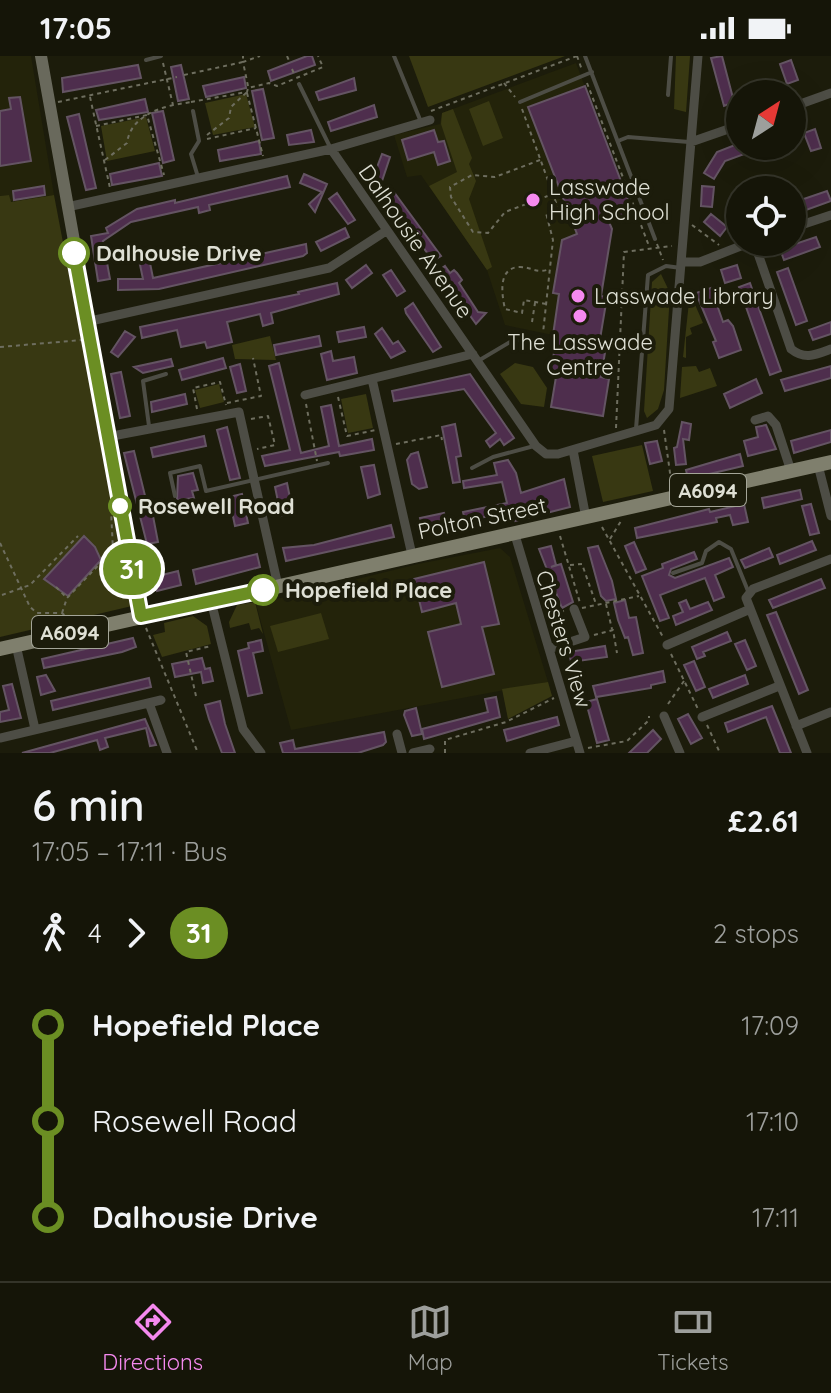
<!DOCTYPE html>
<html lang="en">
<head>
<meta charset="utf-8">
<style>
	:root { --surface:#151508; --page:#222216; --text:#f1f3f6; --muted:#9d9f9c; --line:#343429; --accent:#f589ef }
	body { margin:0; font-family:Quicksand,sans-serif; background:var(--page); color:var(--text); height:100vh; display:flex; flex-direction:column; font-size:30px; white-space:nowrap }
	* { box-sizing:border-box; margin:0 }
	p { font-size:26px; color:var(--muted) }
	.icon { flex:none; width:44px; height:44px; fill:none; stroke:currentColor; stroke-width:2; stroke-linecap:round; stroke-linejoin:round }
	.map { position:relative; height:697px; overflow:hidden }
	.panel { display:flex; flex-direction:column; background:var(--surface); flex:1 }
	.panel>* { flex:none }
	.badge { padding:0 16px; border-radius:26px; font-size:28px; line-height:52px }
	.needle { width:52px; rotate:36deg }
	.tools { position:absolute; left:726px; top:24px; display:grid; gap:16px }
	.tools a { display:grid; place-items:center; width:80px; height:80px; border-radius:50%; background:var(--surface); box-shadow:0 8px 32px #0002,0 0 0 2px var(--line); font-size:40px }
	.map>.badge { position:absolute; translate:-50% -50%; box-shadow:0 0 0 4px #fff }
	.legs { display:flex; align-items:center; gap:12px; height:88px; padding:0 32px; font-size:26px }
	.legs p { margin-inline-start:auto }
	.summary { display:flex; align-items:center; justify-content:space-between; height:136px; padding:0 32px }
	h1 { font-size:44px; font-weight:600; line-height:60px }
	ul { padding:0 32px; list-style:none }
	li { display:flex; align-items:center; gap:28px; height:96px; font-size:30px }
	li i { display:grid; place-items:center; width:12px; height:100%; margin:0 10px; background:currentColor }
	li i::after { content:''; width:20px; height:20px; margin:-10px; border:6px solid; border-radius:50%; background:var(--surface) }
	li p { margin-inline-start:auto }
	li:first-child i { background:linear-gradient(#0000 50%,currentColor 0) }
	li:last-child i { background:linear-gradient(currentColor 50%,#0000 0) }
	.status { display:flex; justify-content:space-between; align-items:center; height:56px; padding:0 40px; background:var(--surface); direction:ltr }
	.status svg { height:22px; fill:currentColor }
	.tabs { display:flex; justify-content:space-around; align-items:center; height:112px; border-top:2px solid var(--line); background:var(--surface); font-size:22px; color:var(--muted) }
	.tabs a { display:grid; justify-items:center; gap:4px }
	.tabs .on { color:var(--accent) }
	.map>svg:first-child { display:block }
	.built { fill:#23230a }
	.green { fill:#383812 }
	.building { fill:#4e2e4d; stroke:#645463; stroke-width:2 }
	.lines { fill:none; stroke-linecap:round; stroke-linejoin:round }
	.path { stroke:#6e6e5f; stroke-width:2; stroke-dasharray:4 4; stroke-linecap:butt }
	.lane { stroke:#4d4d45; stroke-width:4 }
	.street { stroke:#4d4d45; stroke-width:9 }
	.secondary { stroke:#69695c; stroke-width:12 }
	.primary { stroke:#7f7f6d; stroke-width:14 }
	.line-1-casing { stroke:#fff; stroke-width:18 }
	.line-1 { stroke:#6b8e23; stroke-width:12 }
	.poi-dot { fill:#f589ef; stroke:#1c1c0b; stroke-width:3 }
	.stop-1-dot { fill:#fff; stroke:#6b8e23; stroke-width:4 }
	.labels { text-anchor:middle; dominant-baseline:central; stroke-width:8; stroke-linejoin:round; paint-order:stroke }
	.shield { fill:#1c1c0b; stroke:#a4a598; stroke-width:2 }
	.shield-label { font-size:20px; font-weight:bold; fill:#dfe0d5 }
	.poi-label { font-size:22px; fill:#dfe0d5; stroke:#1c1c0b; text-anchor:start }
	.street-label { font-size:22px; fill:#dfe0d5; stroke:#1c1c0b }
	.stop-label { font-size:22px; font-weight:bold; fill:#dfe0d5; stroke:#1c1c0b; text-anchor:start }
</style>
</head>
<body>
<div class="status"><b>17:05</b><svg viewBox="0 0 49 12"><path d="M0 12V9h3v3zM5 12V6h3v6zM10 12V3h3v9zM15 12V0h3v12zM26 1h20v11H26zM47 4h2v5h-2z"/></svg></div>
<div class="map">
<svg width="831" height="697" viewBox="0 0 831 697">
	<rect width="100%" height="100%" fill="#1c1c0b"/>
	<path class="built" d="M0,0H31L54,139L10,146L9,139L0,140Z
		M576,7L633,157L562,184L553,236L559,238L553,279L505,269L487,214L421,119L407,121L394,79L440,68L442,57Z
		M500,492L510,501L548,626L291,674L256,548L418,508Z"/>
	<path class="green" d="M409,0H565L428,51Z
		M676,0H690L686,56L674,53Z
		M246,38L255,71L213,79L205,47Z
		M489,45L503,82L483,90L469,53Z
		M453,53L472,102L469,108L476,125L469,143L492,211L487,214L429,130L457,116L441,68L442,57Z
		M146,61L155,95L107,105L101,70Z
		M9,139L11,146L54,139L132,550L0,581V140Z
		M661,218L670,237L664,334L658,353L647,362L644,355L652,226Z
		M690,237L703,267L690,272L692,278L686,281V302L683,301Z
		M270,280L276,304L235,303L232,289Z
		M515,307L533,311L547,332L544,351L521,348L500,318Z
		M696,310L699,316L710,312L717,330L680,342L682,311Z
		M219,328L224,346L200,352L195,334Z
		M366,338L373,372L348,377L341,343Z
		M642,389L653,435L603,446L592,400Z
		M255,546L263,578L259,572L251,574L249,567L230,572L229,566L237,549Z
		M321,557L329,583L278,596L270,570Z
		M193,560L207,570L211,588L162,601L153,579L165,576L164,567Z
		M548,626L552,640L508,663L502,633Z"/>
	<path class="building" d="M307,0H312L315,9L271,25L268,15Z
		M722,0L734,46L724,50L711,2Z
		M791,4L798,24L787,28L780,8Z
		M138,9L141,22L63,36L62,22Z
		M181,9L189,43L178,45L171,11Z
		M244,21L246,32L206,41L203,30Z
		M354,22L356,34L319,44L316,36Z
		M585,30L633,157L609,166L612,173L601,240L607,241L600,283L607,284L601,321L609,323L603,360L551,351L557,315L551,314L557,279H553L559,238L553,237L562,184L577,178L528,51Z
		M263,33L274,82L262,84L252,35Z
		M20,41L31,105L0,110V55L11,53L9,42Z
		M145,43L148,56L99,64L96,54Z
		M374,49L377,61L331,75L328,66Z
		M163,55L174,104L163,107L152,57Z
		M79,58L96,132L86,134L67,61Z
		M815,73L821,92L811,95L804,77Z
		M311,74L314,86L289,89L287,79Z
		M434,74L438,86L444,85L450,105L438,109L434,96L408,104L402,84Z
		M259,85L261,98L220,105L218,94Z
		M740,87L748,90L750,96L725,105L714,123L704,117L717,96Z
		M382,98L390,101L382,125L373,122Z
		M159,107L162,120L112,129L110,118Z
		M304,118L327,128L315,156L309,148L322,136L300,127Z
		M287,120L290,131L209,149L210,154L199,157L198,151L131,166L103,185L110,223L98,225L91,180L108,177L106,172L137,153L175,144V147Z
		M44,130L45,139L14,144L13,135Z
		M702,130L714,131L712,151L701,150Z
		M391,132L441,200L433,205L384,137Z
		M827,135L831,145L792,159V147Z
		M337,137L355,164L348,168L329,143Z
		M711,158L727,171L720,180L704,166Z
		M345,172L349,181L321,195L316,186Z
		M816,181L820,191L784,204L780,193Z
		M306,188L307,197L303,200L159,233L118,234V223H143L139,204L149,202L153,222Z
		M366,209L372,217L352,232L346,224Z
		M737,209L741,222L725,227L721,214Z
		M445,210L450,217L454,214L457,217L462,224L459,227L478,256L486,257L476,268L438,215Z
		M788,212L807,265L796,269L777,216Z
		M391,214L405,235L397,240L383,219Z
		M337,227L339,238L271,257L273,267L263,270L260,258L227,266L232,286L207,292L205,286L181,291L177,274L142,282L140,271L299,238L298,236Z
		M750,227L781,315L770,319L739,231Z
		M711,232L723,266L728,264L733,270L741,294L719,302L713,286L716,285L696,237Z
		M413,247L441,291L433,296L406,257L405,253Z
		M831,266V278L813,284L809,274Z
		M364,271L366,281L339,286L337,276Z
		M382,272L393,288L398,285L405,295L391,302L375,278Z
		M125,275L135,281L118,301L111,296Z
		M319,280L321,290L276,299L274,289Z
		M331,295L333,305L354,301L357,317L327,324L321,298Z
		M223,302L226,312L182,324L179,314Z
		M171,303L173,310L143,317L134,311Z
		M279,307L301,397L329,390L321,351L331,349L339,390L372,383L374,394L340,400L339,396L265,410L262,400L290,394L269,310Z
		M240,308L246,335L237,337L230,311Z
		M831,310V322L785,335L781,324Z
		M121,316L130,360L120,362L111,318Z
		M470,318L514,382L504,389L500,383L490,391L486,385L496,377L464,333L394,345L392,335Z
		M756,323L762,337L730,352L724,338Z
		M185,338L187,348L152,356L151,346Z
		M682,366L691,368L689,384L683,383L686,408L676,409L674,392L677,391Z
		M455,368L461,400L456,401L460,426L453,427L442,371Z
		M766,369L776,393L748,400L744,385L758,381L756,371Z
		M227,371L240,422L230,424L217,374Z
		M831,374V386L794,397L791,385Z
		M204,380L206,390L153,401L151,392Z
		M657,385L662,405L650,408L645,387Z
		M134,395L150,460H153L158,486L147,488L124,397Z
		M418,396L427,431L419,433L412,428L407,404L411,398Z
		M740,398L743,410L688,423L686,414Z
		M508,404L516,417L521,437L564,423L570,451L515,465L513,455L465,465L463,456L507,447L502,426L464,432L463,425L497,419L494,407Z
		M374,409L380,438L368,442L361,411Z
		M193,417L198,434L192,435L194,442L177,444L178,420Z
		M287,427L293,457L281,460L275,431Z
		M800,434L802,443L764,452L762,442Z
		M242,438L248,467L235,470L229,441Z
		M744,448L748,466L733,469L730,459L716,462L717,466L637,482L635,472L709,453L710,456Z
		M811,448L819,477L810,479L802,450Z
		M444,457L447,470L423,475L420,462Z
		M391,469L394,481L286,505L283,492L314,489Z
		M84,480L95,491L101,504L68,540L44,523Z
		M812,485L816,494L780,508L777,499Z
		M634,486L646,513L636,517L625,490Z
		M551,490L556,509L551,511L561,508L573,546L562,552L539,493Z
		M598,490L612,525L616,543L606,545L601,540L588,492Z
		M769,492L773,501L745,512L741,504Z
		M694,496L697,503L671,513L669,519L675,522L729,502L733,511L715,519L724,541L714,545L705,522L660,539L669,562L660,565L642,520L663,512L662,508Z
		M257,498L260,511L196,528L193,514Z
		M484,506L499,568L482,571L494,618L442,631L428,576L461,568L456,547L422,556L414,523Z
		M178,515L181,529L157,535L154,521Z
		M821,523L825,532L773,552L769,544Z
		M625,544L629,562L636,561L643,597L633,599L628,581L625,582L618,564L614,547Z
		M686,544L690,553L708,546L712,554L676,569L673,560L683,556L679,547Z
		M776,556L808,634L799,638L767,559Z
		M727,576L731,585L703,596L705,600L697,603L692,591Z
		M133,582L136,591L122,596L44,612L42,603Z
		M261,584L263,595L253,597L262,637L248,640L238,595L249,592L248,587Z
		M745,584L756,610L747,614L735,588Z
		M605,590L607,601L571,606L569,596Z
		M202,602L205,613L210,612L213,625L203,627L201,616L175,621L172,608Z
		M694,605L705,631L696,635L684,609Z
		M663,615L665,626L651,629V632L596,641L593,630Z
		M46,619L55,635L41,639L37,621Z
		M745,619L748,628L713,642L709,633Z
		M149,622L151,631L53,654L51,645Z
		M12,628L21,662L0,666V656L9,654L3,630Z
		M496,641L500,661L424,683L422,673L488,656L485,643Z
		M597,643L609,684L597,687L586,646Z
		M220,645L225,668L235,697H222L209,663L205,649Z
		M772,650L779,667L791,697H780L766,661L728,676L725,667Z
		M416,652L422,678L412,680L404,659L405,655Z
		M688,658L702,682L691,688L678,663Z
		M557,661L559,669L507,685L504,674Z
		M145,663L156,689L150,690L146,672L105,682L108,691L100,694L97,684L50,697H22Z
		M653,674L661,683L647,697H629Z
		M384,676L386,686L383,689L358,697H283L280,687L293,684L295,693Z"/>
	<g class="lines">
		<path class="path" d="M287,0L290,7
			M577,0L582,14
			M163,7L173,49L191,46
			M292,13L295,20
			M184,19L243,6V0
			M504,27L515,41
			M587,27L649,190
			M248,30L243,6L260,0
			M247,37L263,100
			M90,41L110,132
			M58,46L177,21
			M191,46L247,36L248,32L269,27L277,30L323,11L318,0
			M522,53L558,152L546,157L553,184L543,277
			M431,55L577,0
			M96,70L147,59L164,119
			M207,79L229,62L231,51L247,36
			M207,83L256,72
			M105,104L127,87C130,64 152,54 173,49
			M540,104L495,121L472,119L450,131L451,141L473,176L488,177L505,156L553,138
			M692,169L719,189
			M657,188L663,204
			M546,248L524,244L522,257L505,253C502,240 497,211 520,211C532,211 536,218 550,213
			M532,266L535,247
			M0,291L82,284
			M338,341L347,380L376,374
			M227,347L261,340L253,302
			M306,348L317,405
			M197,353L193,332L220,326L226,349
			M251,363L268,360L275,389L257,393
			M616,372L624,196L672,190
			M664,374L672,431
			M396,388L441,379L442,384
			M602,471L663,581
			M560,480L580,547
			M610,483L621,465
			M0,487L30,551L37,557H62L72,566
			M570,509L582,508L596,548
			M56,531L66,541
			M2,539L30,529L78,480
			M606,548L612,573
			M582,552L639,540
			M62,557L67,542L113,494L111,454
			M547,558L564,555
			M146,572L198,697
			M594,579L613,574L617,597
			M671,598L698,653
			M196,640L186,596L211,590
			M668,648L684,625
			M707,669L720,697
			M588,692L627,685L649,664V660
			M445,697V684L506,666L554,642"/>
		<path class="lane" d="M394,0L421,66
			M585,0L655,183
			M146,4L161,0
			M299,28L330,91
			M668,39L671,0
			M520,46L592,16
			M193,55L199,85L191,98L198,121
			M618,85L628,81L689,86
			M478,305L515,283L540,291
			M149,370L143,325L166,318
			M636,373L648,219L666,210L681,212
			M472,412L493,401L534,390
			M175,440L170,417L200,410L206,435L328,407
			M673,517L702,507L706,495L719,486L731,493L748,535
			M312,525L315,543"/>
		<path class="street" d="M792,51L831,37
			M691,86L740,69
			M331,93L536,390L546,398H558L656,369L669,353L698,0
			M67,151L331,93L430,64
			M792,172L831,159
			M754,186L791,293C805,304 815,299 831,293
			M682,206H700L751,186
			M86,266L329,212L386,175
			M372,323L412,499
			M305,339L473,298
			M755,364L768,360L776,369L791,415
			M107,381L239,356L278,530
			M573,394L586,462
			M818,409L831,460
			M515,479L580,697
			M211,545L243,673L261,697
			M16,589L35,673
			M667,589L748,554
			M549,593L585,581L574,553
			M149,647L167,697
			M664,660L680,697
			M702,661L779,630
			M796,670L831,656
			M397,678L402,697
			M0,682L161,644
			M413,697L430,693
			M530,697L576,685
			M807,697L746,542L753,533L831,503"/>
		<path class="secondary" d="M41,0L141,560"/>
		<path class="primary" d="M0,593L831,406"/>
	</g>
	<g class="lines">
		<defs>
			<path id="line-1" d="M74,197L141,560L263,534"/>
		</defs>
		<use href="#line-1" class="line-1-casing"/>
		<use href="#line-1" class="line-1"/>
	</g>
	<g class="poi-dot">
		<circle cx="533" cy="144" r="8"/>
		<circle cx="578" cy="240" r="8"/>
		<circle cx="580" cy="260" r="8"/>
	</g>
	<g class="stop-1-dot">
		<circle cx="74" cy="197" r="14"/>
		<circle cx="120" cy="450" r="10"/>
		<circle cx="263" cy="534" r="14"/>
	</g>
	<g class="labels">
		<g class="shield">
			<rect x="670" y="418" width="76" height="32" rx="6"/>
			<rect x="32" y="560" width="76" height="32" rx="6"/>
		</g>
		<g class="shield-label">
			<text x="708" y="434">A6094</text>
			<text x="70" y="576">A6094</text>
		</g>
		<g class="poi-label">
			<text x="549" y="131">Lasswade<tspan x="549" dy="25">High School</tspan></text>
			<text x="594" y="240">Lasswade Library</text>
			<text x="580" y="286" text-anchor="middle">The Lasswade<tspan x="580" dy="25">Centre</tspan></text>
		</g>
		<g class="street-label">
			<text transform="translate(416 185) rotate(55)">Dalhousie Avenue</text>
			<text transform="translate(482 462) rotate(-12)">Polton Street</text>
			<text transform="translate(564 583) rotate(73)">Chesters View</text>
		</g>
		<g class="stop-label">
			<text x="96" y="197">Dalhousie Drive</text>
			<text x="138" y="450">Rosewell Road</text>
			<text x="285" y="534">Hopefield Place</text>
		</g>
	</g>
</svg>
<div class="tools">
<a><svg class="needle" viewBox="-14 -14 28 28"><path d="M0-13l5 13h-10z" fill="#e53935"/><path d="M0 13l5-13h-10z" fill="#9d9f9c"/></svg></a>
<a><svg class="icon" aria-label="locate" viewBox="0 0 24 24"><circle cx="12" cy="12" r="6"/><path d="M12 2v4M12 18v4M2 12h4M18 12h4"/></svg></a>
</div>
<b class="badge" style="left:132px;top:513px;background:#6b8e23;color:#fff">31</b>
</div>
<section class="panel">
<div class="summary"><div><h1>6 min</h1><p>17:05 – 17:11 · Bus</p></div><b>£2.61</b></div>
<div class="legs"><svg class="icon" aria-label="walk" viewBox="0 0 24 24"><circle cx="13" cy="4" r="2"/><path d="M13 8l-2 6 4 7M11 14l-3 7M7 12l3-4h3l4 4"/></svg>4<svg class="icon" aria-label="forward" viewBox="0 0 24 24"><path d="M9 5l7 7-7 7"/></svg><b class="badge" style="background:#6b8e23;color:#fff">31</b><p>2 stops</p></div>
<ul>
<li><i style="color:#6b8e23"></i><b>Hopefield Place</b><p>17:09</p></li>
<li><i style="color:#6b8e23"></i><span>Rosewell Road</span><p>17:10</p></li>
<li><i style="color:#6b8e23"></i><b>Dalhousie Drive</b><p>17:11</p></li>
</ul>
</section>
<nav class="tabs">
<a class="on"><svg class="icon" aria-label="directions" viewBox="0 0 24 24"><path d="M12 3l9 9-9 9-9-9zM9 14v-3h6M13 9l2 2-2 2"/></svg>Directions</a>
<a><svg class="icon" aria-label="map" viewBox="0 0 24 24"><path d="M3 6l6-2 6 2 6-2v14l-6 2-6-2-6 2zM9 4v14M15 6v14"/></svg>Map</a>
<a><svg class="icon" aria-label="tickets" viewBox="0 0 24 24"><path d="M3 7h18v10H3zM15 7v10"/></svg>Tickets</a>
</nav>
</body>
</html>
